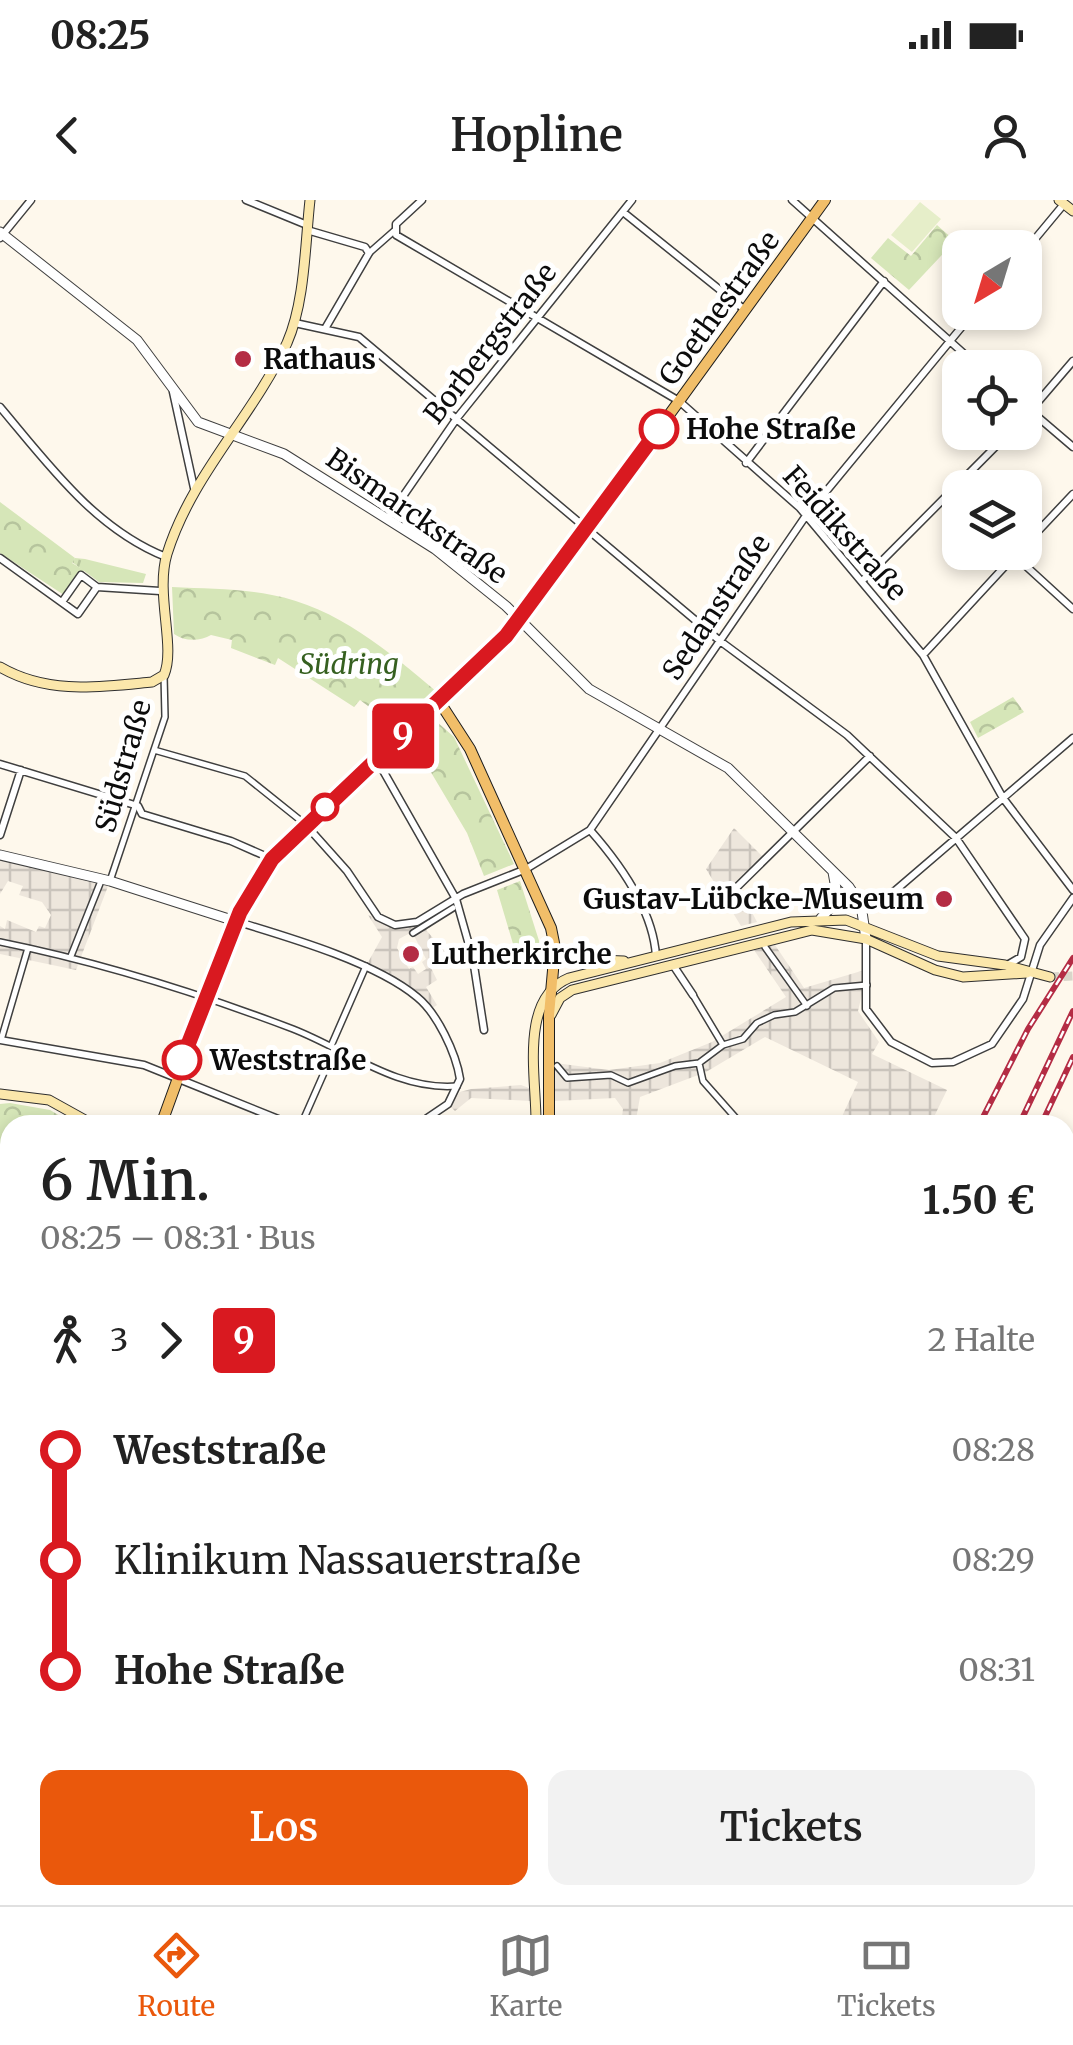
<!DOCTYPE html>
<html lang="de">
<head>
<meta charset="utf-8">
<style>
	:root { --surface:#fff; --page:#f2f2f2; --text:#222; --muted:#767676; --line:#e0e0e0; --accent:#ea580c }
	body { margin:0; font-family:Merriweather,serif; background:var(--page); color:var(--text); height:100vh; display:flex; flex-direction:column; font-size:38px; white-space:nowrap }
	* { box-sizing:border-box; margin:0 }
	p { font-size:32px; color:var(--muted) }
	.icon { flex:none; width:55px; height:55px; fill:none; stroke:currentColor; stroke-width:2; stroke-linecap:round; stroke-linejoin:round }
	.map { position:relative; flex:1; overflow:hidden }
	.details { position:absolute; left:0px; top:915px; width:1075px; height:790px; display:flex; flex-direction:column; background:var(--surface); border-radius:30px 30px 0 0; box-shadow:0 5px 15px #0003 }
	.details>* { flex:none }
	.badge { padding:0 20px; border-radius:8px; font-size:35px; line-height:65px }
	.needle { width:65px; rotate:218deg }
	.fabs { position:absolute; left:942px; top:30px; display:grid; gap:20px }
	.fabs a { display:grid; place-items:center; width:100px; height:100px; border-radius:20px; background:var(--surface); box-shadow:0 5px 15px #0003; font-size:50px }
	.map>.badge { position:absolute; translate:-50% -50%; box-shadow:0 0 0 5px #fff }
	.legs { display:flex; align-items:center; gap:15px; height:110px; padding:0 40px; font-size:32px }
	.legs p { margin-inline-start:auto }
	.headline { display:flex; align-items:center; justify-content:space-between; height:170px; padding:0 40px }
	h1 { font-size:55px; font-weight:600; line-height:75px }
	.action { display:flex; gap:20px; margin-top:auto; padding:20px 40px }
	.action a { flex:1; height:115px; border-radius:20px; background:var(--accent); color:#fff; font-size:40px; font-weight:600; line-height:115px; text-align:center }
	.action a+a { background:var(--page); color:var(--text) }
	ul { padding:0 40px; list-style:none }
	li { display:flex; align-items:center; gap:35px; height:110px; font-size:38px }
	li i { display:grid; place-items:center; width:15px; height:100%; margin:0 12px; background:currentColor }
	li i::after { content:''; width:25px; height:25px; margin:-12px; border:8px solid; border-radius:50%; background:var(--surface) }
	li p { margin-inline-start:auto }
	li:first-child i { background:linear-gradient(#0000 50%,currentColor 0) }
	li:last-child i { background:linear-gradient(currentColor 50%,#0000 0) }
	.status { display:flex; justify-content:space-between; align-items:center; height:70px; padding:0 50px; background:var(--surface); direction:ltr }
	.status svg { height:28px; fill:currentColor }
	header { display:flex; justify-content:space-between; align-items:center; height:130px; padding:0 40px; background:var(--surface); font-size:45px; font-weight:600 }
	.tabs { display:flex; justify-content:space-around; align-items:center; height:140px; border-top:2px solid var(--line); background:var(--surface); font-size:28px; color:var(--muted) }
	.tabs a { display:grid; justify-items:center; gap:5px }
	.tabs .on { color:var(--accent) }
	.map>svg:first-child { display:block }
	.industrial { fill:url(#industrial-grid) }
	.grass { fill:url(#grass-tufts) }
	.cemetery { fill:url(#cemetery-stones) }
	.park { fill:url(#park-crowns) }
	.pitch { fill:#e6eec9 }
	.plaza { fill:url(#plaza-grid); fill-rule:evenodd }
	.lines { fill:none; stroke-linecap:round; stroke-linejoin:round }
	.runway { stroke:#d99298; stroke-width:52 }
	.secondary-tunnel { stroke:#dad5ca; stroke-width:9; stroke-dasharray:9 4.5; stroke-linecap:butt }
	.pedestrian-casing { stroke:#3f3f3f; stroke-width:8 }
	.minor-casing { stroke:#3f3f3f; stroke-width:9 }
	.tertiary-casing { stroke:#3f3f3f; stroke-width:11 }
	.secondary-casing { stroke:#2e2e2e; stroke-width:11 }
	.primary-casing { stroke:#1d1d1d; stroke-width:12 }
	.pedestrian { stroke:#fff; stroke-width:5 }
	.minor { stroke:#fff; stroke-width:6 }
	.tertiary { stroke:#fff; stroke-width:9 }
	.secondary { stroke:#fbe7ab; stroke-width:9 }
	.primary { stroke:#f1be69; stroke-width:10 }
	.rail-casing { stroke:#b42c44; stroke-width:6 }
	.rail { stroke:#fff; stroke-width:2.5; stroke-dasharray:8; stroke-linecap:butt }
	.line-1-casing { stroke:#fff; stroke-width:22 }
	.line-1 { stroke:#d91920; stroke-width:15 }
	.poi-dot { fill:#b42c44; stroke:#fff; stroke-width:4 }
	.stop-1-dot { fill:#fff; stroke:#d91920; stroke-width:5 }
	.labels { text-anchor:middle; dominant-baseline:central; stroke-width:10; stroke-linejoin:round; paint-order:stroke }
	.street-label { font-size:28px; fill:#0c0c0c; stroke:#fff }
	.poi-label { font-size:28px; font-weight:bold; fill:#0c0c0c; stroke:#fff; text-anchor:start }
	.stop-label { font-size:28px; font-weight:bold; fill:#0c0c0c; stroke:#fff; text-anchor:start }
	.park-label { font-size:28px; font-style:italic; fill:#366020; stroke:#fff }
</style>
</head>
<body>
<div class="status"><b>08:25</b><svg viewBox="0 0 49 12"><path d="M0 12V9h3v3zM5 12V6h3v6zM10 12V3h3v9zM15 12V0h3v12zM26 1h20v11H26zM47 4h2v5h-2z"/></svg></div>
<header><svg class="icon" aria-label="back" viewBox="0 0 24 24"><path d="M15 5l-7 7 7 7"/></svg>Hopline<svg class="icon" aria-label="person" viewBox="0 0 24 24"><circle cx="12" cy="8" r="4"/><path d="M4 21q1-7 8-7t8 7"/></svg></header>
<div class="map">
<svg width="1073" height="1705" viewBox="0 0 1073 1705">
	<defs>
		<pattern id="industrial-grid" width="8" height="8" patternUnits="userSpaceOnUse" patternTransform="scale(2.5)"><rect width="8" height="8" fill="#e8e1eb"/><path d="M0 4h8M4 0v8" fill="none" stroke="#c6c0c8"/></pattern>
		<pattern id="grass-tufts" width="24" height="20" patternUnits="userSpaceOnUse" patternTransform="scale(2.5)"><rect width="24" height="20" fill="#d6e6b8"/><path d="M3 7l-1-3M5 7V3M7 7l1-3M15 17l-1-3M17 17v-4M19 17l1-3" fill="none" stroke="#b6c49d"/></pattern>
		<pattern id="cemetery-stones" width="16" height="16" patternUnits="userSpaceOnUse" patternTransform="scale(2.5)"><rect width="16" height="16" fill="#d8debf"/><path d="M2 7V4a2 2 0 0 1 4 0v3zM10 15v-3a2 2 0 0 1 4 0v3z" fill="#b8bda3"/></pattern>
		<pattern id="park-crowns" width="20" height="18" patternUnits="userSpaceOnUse" patternTransform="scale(2.5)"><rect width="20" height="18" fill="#d6e6b8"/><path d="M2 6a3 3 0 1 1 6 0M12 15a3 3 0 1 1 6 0" fill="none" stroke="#b6c49d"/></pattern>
		<pattern id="plaza-grid" width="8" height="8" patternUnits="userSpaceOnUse" patternTransform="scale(2.5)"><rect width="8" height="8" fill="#ede6dc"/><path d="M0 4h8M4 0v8" fill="none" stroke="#cac4bc"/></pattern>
	</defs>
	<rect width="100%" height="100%" fill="#fef8ec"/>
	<path class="industrial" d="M1065,1230L1073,1232V1529L1065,1524Z"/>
	<path class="grass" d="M75,358L85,359L146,374L143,383L99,382L72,362Z
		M0,1366L10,1368V1501L0,1500Z
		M10,1549V1695H51L50,1705H0V1551Z
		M1065,1670L1073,1674V1705H857L842,1695H1065Z"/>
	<path class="cemetery" d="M700,1695H808L824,1705H695Z"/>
	<path class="park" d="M937,25L955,41L909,90L871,58L888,38L911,56Z
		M0,302L75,358L72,363L84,370L64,395L0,353Z
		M172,387C206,389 239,388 272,395C337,407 388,451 437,492L396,527L360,500L354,507L278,458L275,465L231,448L232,440L211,435C201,441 185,442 174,434Z
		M1013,497L1024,512L978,538L970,522Z
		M436,521L454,537L514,664L484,676L467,633L413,542Z
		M520,681L541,747L516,754L497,690Z
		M10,903L50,910L75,925H10V1069L0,1066V904Z"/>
	<path class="pitch" d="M920,2L941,19L912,52L891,35Z
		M269,1695H528L517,1705H269Z"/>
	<path class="plaza" d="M734,628L767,661L740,689L757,722L741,726L706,669Z
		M0,655L110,681L76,770L0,754V726L5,729L7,720L36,732L39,726L45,728L51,715L42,702L19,695L23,686L8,681L0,694Z
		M452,705L454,710L426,730L447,754L430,766L437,780L426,787L437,805L431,809L366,766L382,737L368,715L400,729L421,724ZM412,732L426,759L422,762L426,769L418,774L413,767L409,769L397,748L399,739Z
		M775,745L804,788L868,769L858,811L879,842L872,854L947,890L930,925H838L858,882L765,837L706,872L640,897L635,925H621L623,909L615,898L555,901V863L609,870L660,863L712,842L786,797L754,750Z
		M521,885L529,888L531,901L471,898L455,911L449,905L460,892L471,889Z"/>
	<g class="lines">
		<path class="runway" d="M12,1705L14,1695"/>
		<path class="secondary-tunnel" d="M1050,777L1073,776"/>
		<defs>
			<path id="pedestrian" d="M369,53L394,31
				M154,550L245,576L305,624
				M110,681L165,517L164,475
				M413,733L453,708
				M0,742C99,762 198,793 293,829C347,850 397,891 457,886
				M765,747L807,806
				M71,756L101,681
				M693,795L723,845
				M1,840L28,748
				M331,846L366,766
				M699,863L703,881L742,925
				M557,866L567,878L611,875L628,883L675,866L699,863L723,845L743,839L757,823L774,815L795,812L834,788L867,785
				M301,925L335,848"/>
			<path id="minor" d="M246,0L307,25
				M422,0L396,24V35L679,201L800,308L923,455L1003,598L1073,690
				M792,0L980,168
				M623,12L745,110
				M307,30L365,47L369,53L326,127
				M0,38L31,0
				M1025,51L1064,4
				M295,123L359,137L720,441L847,535L956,638L1025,739L1021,757L1009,764
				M173,192L194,288
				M1025,206L1073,247
				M0,207C48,264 95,329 166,357
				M1025,217L1073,161
				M746,263L884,81
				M388,318L457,218L632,0
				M1025,345L1073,294
				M1015,356L1073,409
				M0,358L78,414L97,387
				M862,381L1010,232
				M62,402L81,375L97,387L160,391
				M923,455L1018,352
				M377,560L456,699L473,759L484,830
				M0,564L138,606L142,614L231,641L272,659
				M305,624L347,671L378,717L395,725L417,722L463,694L526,669L590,630L805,317L974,112
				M590,630C620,664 653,710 656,756
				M0,635L21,570
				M736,688L870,556
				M890,695L1073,538
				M235,721C288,737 375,762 417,797C437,813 456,853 460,879L448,904L417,925
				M866,739V809L891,842L932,863L953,862L992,844L1023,799L1040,745L1073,698
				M673,765L693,795
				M0,840L144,865L293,925"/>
			<path id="tertiary" d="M0,32L137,140L198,222L284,254L435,349L506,406L589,489L728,568L849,687L861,705L866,739
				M0,655L110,681L235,721
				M821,718L838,700L833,672"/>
			<path id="secondary" d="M1059,0L1073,11
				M0,467C48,495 100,487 152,482L164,475C176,447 155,394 167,354C192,274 252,218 287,143C305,102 305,45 310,0
				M555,748L573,759L624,761
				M551,815L560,798L572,790L812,730L866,739L935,770L963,777L1027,773
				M0,894L49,900L94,925
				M536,925C537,880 518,799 569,778L791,722L846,720L938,756L1005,765L1050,777
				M0,1073L10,1076
				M1065,1473L1073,1478"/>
			<path id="primary" d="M439,501L470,549L551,728L555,748L549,815V925
				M161,925L235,721L264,670L305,624L408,532L521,419L825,0
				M65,1705L66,1695
				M80,1705L82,1695"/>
		</defs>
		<use href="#pedestrian" class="pedestrian-casing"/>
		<use href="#minor" class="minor-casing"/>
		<use href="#tertiary" class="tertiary-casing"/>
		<use href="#secondary" class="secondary-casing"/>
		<use href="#primary" class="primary-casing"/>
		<use href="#pedestrian" class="pedestrian"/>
		<use href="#minor" class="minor"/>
		<use href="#tertiary" class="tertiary"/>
		<use href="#secondary" class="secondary"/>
		<use href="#primary" class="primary"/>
		<defs>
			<path id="rail" d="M979,925L1028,829L1073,758
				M1019,925L1073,811
				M1041,925L1073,857
				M1065,992L1073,976
				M1065,1090L1073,1074
				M1065,1115L1073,1098
				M1065,1139L1073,1123
				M1065,1194L1073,1173
				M1065,1419L1073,1430
				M614,1705L621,1695
				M635,1705L642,1695
				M655,1705L661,1695"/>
		</defs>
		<use href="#rail" class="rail-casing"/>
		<use href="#rail" class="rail"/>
	</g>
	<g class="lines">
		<defs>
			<path id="line-1" d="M182,860L240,712L272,659L506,436L659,229"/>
		</defs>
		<use href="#line-1" class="line-1-casing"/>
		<use href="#line-1" class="line-1"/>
	</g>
	<g class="poi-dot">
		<circle cx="243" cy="159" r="10"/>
		<circle cx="944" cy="699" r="10"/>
		<circle cx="411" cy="754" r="10"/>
	</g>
	<g class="stop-1-dot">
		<circle cx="659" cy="229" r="18"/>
		<circle cx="325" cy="607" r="12"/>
		<circle cx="182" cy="860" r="18"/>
	</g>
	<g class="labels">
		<g class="street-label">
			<text transform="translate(719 108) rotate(-54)">Goethestraße</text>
			<text transform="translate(490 143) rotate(-52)">Borbergstraße</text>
			<text transform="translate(417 316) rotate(35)">Bismarckstraße</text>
			<text transform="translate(845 333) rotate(48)">Feidikstraße</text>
			<text transform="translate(716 407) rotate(-56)">Sedanstraße</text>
			<text transform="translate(123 566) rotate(-74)">Südstraße</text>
		</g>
		<g class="poi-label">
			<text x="263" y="159">Rathaus</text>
			<text x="924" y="699" text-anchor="end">Gustav-Lübcke-Museum</text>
			<text x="431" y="754">Lutherkirche</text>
		</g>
		<g class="stop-label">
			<text x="686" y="229">Hohe Straße</text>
			<text x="210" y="860">Weststraße</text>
		</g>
		<g class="park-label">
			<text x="349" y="464">Südring</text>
		</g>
	</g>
</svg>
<div class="fabs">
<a><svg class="needle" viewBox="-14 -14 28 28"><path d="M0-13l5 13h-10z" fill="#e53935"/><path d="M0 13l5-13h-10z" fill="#767676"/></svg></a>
<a><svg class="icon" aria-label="locate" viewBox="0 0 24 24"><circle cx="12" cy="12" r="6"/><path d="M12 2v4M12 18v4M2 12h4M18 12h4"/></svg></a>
<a><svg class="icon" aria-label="layers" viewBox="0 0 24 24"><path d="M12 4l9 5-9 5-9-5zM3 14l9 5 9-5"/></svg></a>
</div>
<b class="badge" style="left:403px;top:536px;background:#d91920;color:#fff">9</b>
<section class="details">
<div class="headline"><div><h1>6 Min.</h1><p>08:25 – 08:31 · Bus</p></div><b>1.50 €</b></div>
<div class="legs"><svg class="icon" aria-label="walk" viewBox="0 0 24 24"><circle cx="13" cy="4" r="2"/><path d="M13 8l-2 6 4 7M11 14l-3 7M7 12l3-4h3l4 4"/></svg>3<svg class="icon" aria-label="forward" viewBox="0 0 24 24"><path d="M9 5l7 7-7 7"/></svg><b class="badge" style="background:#d91920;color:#fff">9</b><p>2 Halte</p></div>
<ul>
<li><i style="color:#d91920"></i><b>Weststraße</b><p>08:28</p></li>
<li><i style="color:#d91920"></i><span>Klinikum Nassauerstraße</span><p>08:29</p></li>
<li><i style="color:#d91920"></i><b>Hohe Straße</b><p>08:31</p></li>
</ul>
<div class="action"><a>Los</a><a>Tickets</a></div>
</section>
</div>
<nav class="tabs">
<a class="on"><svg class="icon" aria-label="directions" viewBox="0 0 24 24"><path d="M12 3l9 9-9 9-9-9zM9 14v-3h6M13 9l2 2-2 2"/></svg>Route</a>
<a><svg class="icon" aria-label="map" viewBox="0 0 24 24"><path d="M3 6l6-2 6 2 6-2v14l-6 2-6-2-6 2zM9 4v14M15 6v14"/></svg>Karte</a>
<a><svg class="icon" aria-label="tickets" viewBox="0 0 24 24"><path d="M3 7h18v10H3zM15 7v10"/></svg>Tickets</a>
</nav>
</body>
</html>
